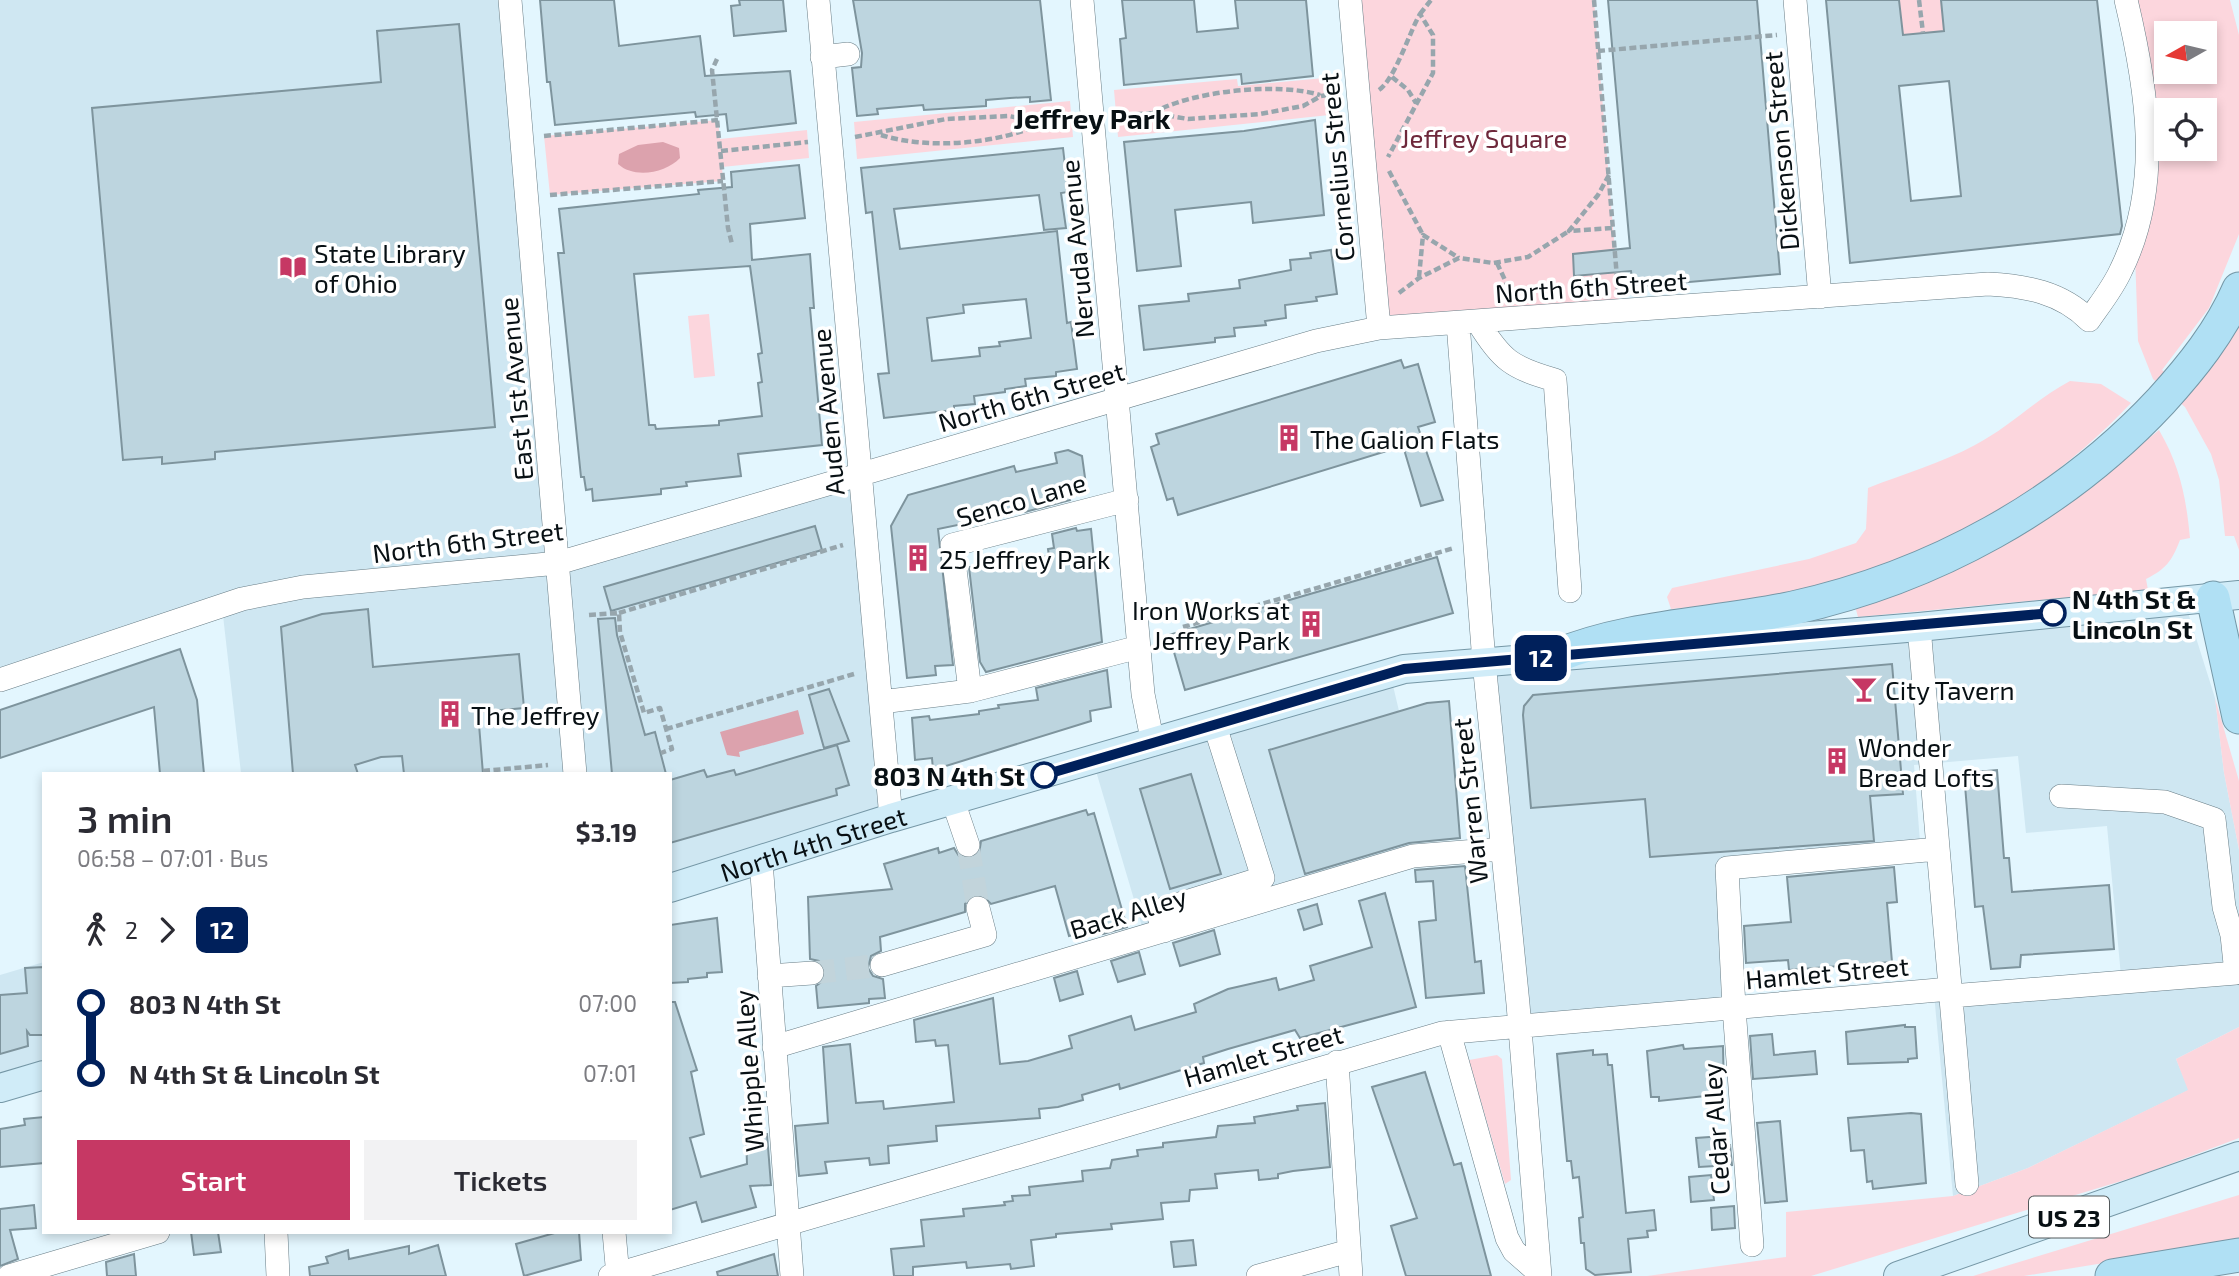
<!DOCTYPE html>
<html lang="en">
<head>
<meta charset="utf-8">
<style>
	:root { --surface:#fff; --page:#f2f2f3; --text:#2b2b33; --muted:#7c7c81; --accent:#c63864 }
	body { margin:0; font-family:"Exo 2",sans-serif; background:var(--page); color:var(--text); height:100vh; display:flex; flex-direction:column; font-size:26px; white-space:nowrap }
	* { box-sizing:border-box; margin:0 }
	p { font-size:23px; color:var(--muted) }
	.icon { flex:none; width:38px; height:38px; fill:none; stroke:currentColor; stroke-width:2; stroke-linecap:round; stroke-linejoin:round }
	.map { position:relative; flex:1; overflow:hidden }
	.details { position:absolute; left:42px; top:772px; width:630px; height:462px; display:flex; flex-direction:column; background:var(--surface); border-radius:0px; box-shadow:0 4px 10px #0003 }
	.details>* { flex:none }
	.badge { padding:0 14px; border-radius:10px; font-size:24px; line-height:46px }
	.needle { width:46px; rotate:262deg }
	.fabs { position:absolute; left:2154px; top:21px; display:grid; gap:14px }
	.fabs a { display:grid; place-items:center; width:63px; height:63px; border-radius:0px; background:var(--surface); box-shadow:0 4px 10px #0003; font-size:35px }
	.map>.badge { position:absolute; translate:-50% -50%; box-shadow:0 0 0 4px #fff }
	.legs { display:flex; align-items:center; gap:10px; height:77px; padding:0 35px; font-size:23px }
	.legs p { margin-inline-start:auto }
	.overview { display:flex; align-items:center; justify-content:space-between; height:119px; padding:0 35px }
	h1 { font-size:38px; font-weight:600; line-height:52px }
	.action { display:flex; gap:14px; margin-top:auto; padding:14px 35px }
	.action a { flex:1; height:80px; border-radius:0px; background:var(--accent); color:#fff; font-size:28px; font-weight:600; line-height:80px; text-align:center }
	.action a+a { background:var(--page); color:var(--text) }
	ul { padding:0 35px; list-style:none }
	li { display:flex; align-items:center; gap:24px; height:70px; font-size:26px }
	li i { display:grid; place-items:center; width:10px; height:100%; margin:0 9px; background:currentColor }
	li i::after { content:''; width:18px; height:18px; margin:-9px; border:5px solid; border-radius:50%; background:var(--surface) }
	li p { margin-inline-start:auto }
	li:first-child i { background:linear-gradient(#0000 50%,currentColor 0) }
	li:last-child i { background:linear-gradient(currentColor 50%,#0000 0) }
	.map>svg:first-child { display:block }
	.built { fill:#cfe7f2 }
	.green { fill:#fcd6dd; fill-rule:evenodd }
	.water { fill:#dca2ad }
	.building { fill:#bdd5df; stroke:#7e949d; stroke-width:2; fill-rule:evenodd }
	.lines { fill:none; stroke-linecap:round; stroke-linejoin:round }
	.minor-tunnel { stroke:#c2d4db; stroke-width:23; stroke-dasharray:23 11; stroke-linecap:butt }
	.minor-casing { stroke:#687d86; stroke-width:24 }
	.major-casing { stroke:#7597a6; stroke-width:30 }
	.highway-casing { stroke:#7597a6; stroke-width:35 }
	.path { stroke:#97a6ad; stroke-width:4.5; stroke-dasharray:7 3.5; stroke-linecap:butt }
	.minor { stroke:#fff; stroke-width:23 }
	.major { stroke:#d0ecf8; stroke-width:28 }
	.highway { stroke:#b0e0f4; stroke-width:33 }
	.line-1-casing { stroke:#fff; stroke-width:16 }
	.line-1 { stroke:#00205b; stroke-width:10 }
	.stop-1-dot { fill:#fff; stroke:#00205b; stroke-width:3.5 }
	.labels { text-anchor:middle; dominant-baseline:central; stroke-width:7; stroke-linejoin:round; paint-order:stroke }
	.shield { fill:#fff; stroke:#52585a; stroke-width:2 }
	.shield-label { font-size:24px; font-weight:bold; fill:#081014 }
	.park-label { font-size:26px; fill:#6e283b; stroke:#fff }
	.street-label { font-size:26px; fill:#081014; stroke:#fff }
	.poi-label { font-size:26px; fill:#081014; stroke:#fff; text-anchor:start }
	.stop-label { font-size:26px; font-weight:bold; fill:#081014; stroke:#fff; text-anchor:start }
	.neighbourhood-label { font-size:28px; font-weight:bold; fill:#081014; stroke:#fff }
</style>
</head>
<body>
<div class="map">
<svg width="2239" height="1276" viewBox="0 0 2239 1276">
	<rect width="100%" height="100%" fill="#e3f6fe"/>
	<path class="built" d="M0,0H511L575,773H241L221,598L0,677Z
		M859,479L888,824L670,890V774L579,773L562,566Z
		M2180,587L2215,698L2224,773L2239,850V1027L2176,1059L2189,1090L2028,1168L1953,1196L1934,994L2121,976L2107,826L2026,833L2018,756L1914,765L1920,842L1716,862L1726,1008L1518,1023L1484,662L1671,609L1756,601L1833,620Z
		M1390,673L1399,711L1411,856L1146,940L1093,761Z
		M44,962V1076L0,1089V975Z"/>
	<path class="green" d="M1350,0H1594L1620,312L1379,328Z
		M1899,0H1941L1944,31L1903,35Z
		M2129,0H2230L2239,35V234L2209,308L2162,370L2190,393L2215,362L2239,323V550L2234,536H2225L2219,480L2211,454L2185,407L2153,379L2138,341L2135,253L2146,213ZM2166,33H2205V72H2166ZM2166,110H2205V149H2166Z
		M1335,77L1339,114L1118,137L1114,90L1237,79L1238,86Z
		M1070,101L1073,137L857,159L854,122Z
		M718,120L720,139L807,130L809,158L722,167L723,181L550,195L544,136Z
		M709,314L715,376L694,378L688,316Z
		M2070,381L2101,384L2131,403C2033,507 1898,578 1756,601C1728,605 1699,606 1671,609L1667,597L1672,588L1809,559L1856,543L1866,529L1868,488C1903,474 1942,463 1975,445C2010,427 2036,399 2070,381Z
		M2159,430C2180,466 2186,497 2190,538L2180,540C2172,561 2166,569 2146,579L2148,590L1858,617L1855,606L1917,587L2006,543L2106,473Z
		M2215,698L2239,781V850L2224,773Z
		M2239,1027V1138L2141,1175L1811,1276H1647L1786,1257V1212L1953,1196L2028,1168L2188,1090L2176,1059Z
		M1497,1055L1502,1059L1511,1180L1505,1184L1469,1060Z
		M2239,1195V1241L2024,1276H1973Z"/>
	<path class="water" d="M663,142L679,148L680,158C666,173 634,179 618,164L619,154L638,145Z
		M798,710L804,734L739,752L740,757L727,755L720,732Z"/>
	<path class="building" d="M540,0H614L619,46L700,36L705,76L790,71L796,123L728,131L726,114L696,117L695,112L555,125L550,82H547Z
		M739,0H783L786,31L734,36L731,6L740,5Z
		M853,0H1040L1051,100L1030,102V97L1010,98L986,100V106L924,110L923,105L877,109L878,114L857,116L852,68L861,67L862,53Z
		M1122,0H1194L1197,32L1238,28L1235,0H1306L1313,76L1242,84L1241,74L1124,85L1120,39L1126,38Z
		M1608,0H1757L1780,274L1633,287L1631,271L1574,276L1573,254L1630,248Z
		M1826,0H1899L1903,35L1944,31L1941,0H2097L2122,226L2120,234L1850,263ZM1949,81L1961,196L1911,201L1899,86Z
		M459,24L495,427L215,452V459L162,464V457L123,460L92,108L381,82L377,31Z
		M1315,120L1324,215L1253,223L1251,202L1175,210L1181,266L1137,271L1124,142L1244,131Z
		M1063,148L1068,192L1061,193L1066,228L1044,230L1039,195L894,209L900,249L1057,231L1067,323L1071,322L1077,369L1056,372V376L1025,379L1026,386L1005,389V392L974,396L975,404L954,406V410L884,418L878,374L889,373L872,212L866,213L861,168ZM1026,299L1031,338L999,342L1000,346L979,348L980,356L932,361L927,318L964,313L963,305Z
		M799,165L805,218L750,224L752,260L810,254L814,308H810L822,445L738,454L741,476L686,482L687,486L661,489V494L593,501L592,489L586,490L584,477H581L558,253H564L559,209L699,194L698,190L732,187L731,172ZM750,266L762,353L758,354L762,382L758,383L762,416L719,421V425L656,429L655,425H649L634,274Z
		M1331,250L1337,294L1316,297L1317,301L1285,305L1286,318L1265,321L1266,325L1234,328L1235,336L1215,338V342L1144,350L1139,306L1189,301L1188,294L1240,288L1239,280L1291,270L1290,260L1311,258L1310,253Z
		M1401,360L1404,368L1418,364L1435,422L1418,427L1443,500L1421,506L1403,446L1178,515L1173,498L1167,500L1151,447L1159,444L1156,434Z
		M1068,450L1082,456L1087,492L1069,496L1070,500L1025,512L1024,506L982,516V520L938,529L953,665L935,666L936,675L907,678L891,526L908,495L1014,466L1016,472L1057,463L1055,453Z
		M815,526L822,550L611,611L604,587Z
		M1076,528L1077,531L1091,529L1102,642L986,672L980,662L969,567L1049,556L1048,549L1054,548L1052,534Z
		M1437,557L1453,613L1185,690L1169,635Z
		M368,609L373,667L519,654L524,708L478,712L483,774H404L402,756L381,757L355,765L358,774H293L281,627L322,614Z
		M615,618L617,635L645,735L655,732L666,774H612L598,619Z
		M180,649L197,700L204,774H160L154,707L0,758V710Z
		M1892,664L1903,794L1870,796L1874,841L1650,857L1645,799L1531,808L1523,715L1524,706L1533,695Z
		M1107,670L1111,707L1090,711L1091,721L933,770L932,758L915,760L912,718L929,716L930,720L979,714V711L999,708L998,705L1038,700L1036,688Z
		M829,689L849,741L824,748L809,695Z
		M1449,701L1460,838L1409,843L1305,874L1269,750L1427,703Z
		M837,745L849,785L836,789L837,795L670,843V780L704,770L707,777L734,770L736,775Z
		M1997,770L2004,858H2009L2012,892L2109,885L2114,949L2021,955L2020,967L1991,969L1983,906L1975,907L1964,773Z
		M1191,774L1221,874L1170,889L1140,789Z
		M1086,810L1088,815L1094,813L1127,927L1103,934L1101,927L1069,936L1055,886L991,904L982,895H974L965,904V912L880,937L881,951L871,956L868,968L873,976L883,979L885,998L869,999V1003L818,1008L816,986L824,980L826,971L819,961L810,959L808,897L892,889L884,864L938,848L939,853L954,848L959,856L972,858L979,854L981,841Z
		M1465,866L1475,962L1481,961L1484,993L1426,998L1419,922L1436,920L1433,881L1416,882L1415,870Z
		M1894,867L1897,902L1887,903L1892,962L1789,970L1788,960L1746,963L1744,926L1791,922L1787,877Z
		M1385,893L1416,1007L1300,1038L1295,1030L1228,1049L1203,1057L1204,1063L1120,1089L1119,1084L1082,1095L1083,1100L1058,1107L1039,1109L1040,1118L936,1126L937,1141L888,1146L889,1163L870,1165L869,1158L825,1162L827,1173L799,1176L795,1126L828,1123L823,1047L850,1044L856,1103L883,1101L884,1109L954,1102L948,1045L936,1046L935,1040L916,1042L914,1020L993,998L1000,1064L1028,1061L1072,1048L1069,1036L1131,1016L1135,1030L1196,1012L1194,1004L1228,989L1276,978L1279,990L1314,980L1310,966L1372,947L1359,901Z
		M1317,904L1322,924L1304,930L1298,910Z
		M717,918L722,972L707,973V977L688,979V982L670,983V925Z
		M1214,930L1220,954L1180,966L1173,943Z
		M1139,952L1145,974L1118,982L1111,961Z
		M44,967V1035H30L27,1031L28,1046L0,1054V995L27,993L25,968Z
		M1077,971L1083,994L1060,1001L1054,978Z
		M670,1002H675L697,1070L691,1072L704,1134L690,1138L701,1177L747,1164L746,1135L767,1134L771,1185L750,1186L756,1207L702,1222L696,1202L670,1210Z
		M1905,1025V1027H1915L1917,1058L1908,1059V1062L1848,1064L1846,1032Z
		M1772,1034L1774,1055L1815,1051L1817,1074L1753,1079L1750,1036Z
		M1683,1045L1684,1049L1723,1046L1724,1094L1659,1101V1097H1651L1647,1051Z
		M1593,1050V1055L1607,1054L1608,1065H1612L1626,1213L1654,1210L1656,1230L1647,1231L1648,1237L1628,1239L1631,1272L1595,1275L1586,1269L1584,1243H1581L1579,1218L1583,1217L1579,1177L1573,1178L1571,1161H1567L1557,1054Z
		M1425,1072L1454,1165L1461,1163L1491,1276H1406L1391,1226L1417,1218L1372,1087Z
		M1325,1103L1330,1167L1293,1171L1278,1174V1178L1259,1180L1258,1170L1215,1174L1217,1188L1190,1190L1189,1201L1161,1203L1163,1219L1111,1224L1112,1229L1056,1234V1237L1031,1240L1034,1266L1011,1269L1010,1264L967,1268L966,1262L913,1267V1276H894L891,1249L924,1246L921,1220L964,1216L963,1209L1005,1205L1004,1202L1013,1201L1012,1196L1030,1195L1029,1187L1083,1181L1082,1171L1110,1168L1112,1160L1138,1156L1137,1150L1163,1147V1143L1216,1137L1218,1126L1255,1123L1254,1117L1298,1110L1297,1106Z
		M1911,1113L1921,1114L1926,1183L1873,1189L1872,1181L1867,1182L1864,1150L1851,1151L1848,1118Z
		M44,1117V1163L0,1167V1129L25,1125L24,1119Z
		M1780,1121L1787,1201L1765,1203L1757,1123Z
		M1723,1136L1724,1145H1730L1732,1165L1699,1167L1696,1138Z
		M1711,1175L1714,1200L1691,1202L1689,1177Z
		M34,1205L36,1228L10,1230L18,1259L0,1266V1209Z
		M1734,1206L1735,1228L1712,1230L1711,1208Z
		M191,1232H218L221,1252L194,1255Z
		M558,1232H579L581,1260L524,1276L516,1244Z
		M1193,1240L1196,1265L1174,1267L1171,1242Z
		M438,1245L446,1276H310L309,1267L328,1263L326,1257L348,1250L349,1259L409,1246V1254Z
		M134,1254L136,1276H107L106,1262Z
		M774,1254L778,1276H718L717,1272Z"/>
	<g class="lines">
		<path class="minor-tunnel" d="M968,845L978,908
			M812,973L882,965"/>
		<defs>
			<path id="minor" d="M510,0L575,774
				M818,0L891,818
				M1082,0L1143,694L1153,744
				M1350,0L1379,328
				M1795,0L1820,297
				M822,57L848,54
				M1478,322C1501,360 1512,368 1555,380L1570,591
				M1458,323L1484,662L1518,1004L1540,1276
				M1919,627L1967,1184
				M0,680L242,599L303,587L558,563L1316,341L1379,328L1988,284C2026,286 2061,292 2089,320C2100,304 2113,288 2121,270C2163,185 2147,88 2126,0
				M970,691L952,545L1127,500
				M881,702L970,691L1139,647
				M953,801L968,845
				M761,861L792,1276
				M1164,931L1157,911L1263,878L1215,726
				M882,965L985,935L978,908
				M769,976L812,973
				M1951,996L2236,973L2232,935L2224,907L2214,819L2165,802L2061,796
				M1449,1032L1507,1238L1514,1251L1539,1273
				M774,1047L1413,856L1502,849
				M1337,1062L1351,1276
				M276,1232L278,1276
				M614,1232L618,1276
				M1752,1245L1734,1008L1727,868L1938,849
				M9,1276L158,1232
				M610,1276L1442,1033L1950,989
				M1258,1276L1349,1251"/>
			<g id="major">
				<path id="s1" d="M670,888L891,818L1404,669L1919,627L2239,595"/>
				<path d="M0,1088L44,1075"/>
				<path d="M1898,1276L2239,1156"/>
			</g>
			<path id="highway" d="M2213,598L2239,717
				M1556,656C1631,625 1714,625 1793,608C1933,577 2063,506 2161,401C2191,368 2221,331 2239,289
				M2112,1276L2239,1255"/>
		</defs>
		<use href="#minor" class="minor-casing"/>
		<use href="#major" class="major-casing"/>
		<use href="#highway" class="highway-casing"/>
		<path class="path" d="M1594,0L1618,290
			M1919,0L1923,33
			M1420,14L1431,0
			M1598,51L1777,35
			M717,59L712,70L728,228L732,244
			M1392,77L1408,90L1416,103
			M1379,90C1395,79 1409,33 1420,14L1433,35V73L1388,157
			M1153,113C1190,91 1279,82 1320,95
			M1115,116L1153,113L1188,119L1260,114L1303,106L1321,96L1336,94
			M881,135C928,150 999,144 1043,123
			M544,136L718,120
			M855,137L946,119L1009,116L1043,123L1071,120
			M721,151L808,142
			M1389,171L1423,235
			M1609,175L1598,195L1569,231L1613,228
			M550,195L723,181
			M1497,263L1513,297
			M1419,277L1423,235L1459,258
			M1399,293L1419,278L1459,258L1493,263L1528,257L1569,231
			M619,613L843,545
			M589,615L619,613L620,632L644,713L660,708L672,749L661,753
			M1183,627L1454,548
			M666,729L854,674
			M483,771L548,765"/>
		<use href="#minor" class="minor"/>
		<use href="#major" class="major"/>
		<use href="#highway" class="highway"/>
	</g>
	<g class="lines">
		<defs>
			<path id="line-1" d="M1044,775L1404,669L2053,613"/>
		</defs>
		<use href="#line-1" class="line-1-casing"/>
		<use href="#line-1" class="line-1"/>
	</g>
	<defs>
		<symbol id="library-bare" viewBox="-9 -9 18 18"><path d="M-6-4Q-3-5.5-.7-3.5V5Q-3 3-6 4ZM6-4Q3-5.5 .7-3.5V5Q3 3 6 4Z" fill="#c63864" stroke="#fff" stroke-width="2.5" paint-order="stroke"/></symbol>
		<symbol id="building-bare" viewBox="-9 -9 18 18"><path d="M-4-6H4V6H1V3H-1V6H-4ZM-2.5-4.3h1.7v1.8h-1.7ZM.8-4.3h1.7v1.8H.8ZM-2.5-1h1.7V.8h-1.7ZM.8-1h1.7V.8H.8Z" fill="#c63864" stroke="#fff" stroke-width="2.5" paint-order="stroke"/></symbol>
		<symbol id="bar-bare" viewBox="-9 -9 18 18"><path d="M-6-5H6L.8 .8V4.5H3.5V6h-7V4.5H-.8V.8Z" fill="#c63864" stroke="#fff" stroke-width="2.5" paint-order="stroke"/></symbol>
	</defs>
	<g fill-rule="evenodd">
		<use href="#library-bare" x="274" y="248" width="38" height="38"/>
		<use href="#building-bare" x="1270" y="419" width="38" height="38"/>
		<use href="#building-bare" x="899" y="539" width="38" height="38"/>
		<use href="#building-bare" x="1292" y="605" width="38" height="38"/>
		<use href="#bar-bare" x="1845" y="670" width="38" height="38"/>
		<use href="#building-bare" x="431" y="695" width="38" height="38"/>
		<use href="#building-bare" x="1818" y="742" width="38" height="38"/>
	</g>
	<g class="stop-1-dot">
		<circle cx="2053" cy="613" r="12"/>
		<circle cx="1044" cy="775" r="12"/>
	</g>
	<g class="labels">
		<rect class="shield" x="2029" y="1196.5" width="80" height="41" rx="5"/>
		<g class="shield-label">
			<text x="2069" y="1217">US 23</text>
		</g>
		<g class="park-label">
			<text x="1484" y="137">Jeffrey Square</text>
		</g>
		<g class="street-label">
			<text transform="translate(1780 151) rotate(-95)">Dickenson Street</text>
			<text transform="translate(1336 167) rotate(-95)">Cornelius Street</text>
			<text transform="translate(1076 249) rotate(-95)">Neruda Avenue</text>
			<text transform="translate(1591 286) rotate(-4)">North 6th Street</text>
			<text transform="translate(515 389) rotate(-95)">East 1st Avenue</text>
			<text transform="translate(1031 396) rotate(-16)">North 6th Street</text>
			<text transform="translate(827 412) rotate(-95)">Auden Avenue</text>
			<text transform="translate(1021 499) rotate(-16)">Senco Lane</text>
			<text transform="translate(468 541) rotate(-7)">North 6th Street</text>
			<text transform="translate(1469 801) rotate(-96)">Warren Street</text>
			<text stroke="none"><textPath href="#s1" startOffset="150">North 4th Street</textPath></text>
			<text transform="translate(1128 912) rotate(-17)">Back Alley</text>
			<text transform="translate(1827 972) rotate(-5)">Hamlet Street</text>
			<text transform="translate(1263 1055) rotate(-16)">Hamlet Street</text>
			<text transform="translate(748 1071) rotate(-94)">Whipple Alley</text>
			<text transform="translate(1715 1129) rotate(-94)">Cedar Alley</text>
		</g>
		<g class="poi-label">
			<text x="314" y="252">State Library<tspan x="314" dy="30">of Ohio</tspan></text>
			<text x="1310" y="438">The Galion Flats</text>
			<text x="939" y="558">25 Jeffrey Park</text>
			<text x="1290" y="609" text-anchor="end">Iron Works at<tspan x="1290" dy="30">Jeffrey Park</tspan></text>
			<text x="1885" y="689">City Tavern</text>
			<text x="471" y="714">The Jeffrey</text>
			<text x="1858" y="746">Wonder<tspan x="1858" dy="30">Bread Lofts</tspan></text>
		</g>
		<g class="stop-label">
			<text x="2072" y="598">N 4th St &amp;<tspan x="2072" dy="30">Lincoln St</tspan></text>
			<text x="1025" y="775" text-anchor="end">803 N 4th St</text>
		</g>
		<g class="neighbourhood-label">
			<text x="1092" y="118">Jeffrey Park</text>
		</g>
	</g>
</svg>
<div class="fabs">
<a><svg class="needle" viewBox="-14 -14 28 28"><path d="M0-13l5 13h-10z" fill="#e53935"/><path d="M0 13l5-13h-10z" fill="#7c7c81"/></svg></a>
<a><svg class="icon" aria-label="locate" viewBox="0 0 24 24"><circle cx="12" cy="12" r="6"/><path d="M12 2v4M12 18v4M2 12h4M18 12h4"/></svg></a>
</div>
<b class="badge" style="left:1541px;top:658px;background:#00205b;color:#fff">12</b>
<section class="details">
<div class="overview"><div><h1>3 min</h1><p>06:58 – 07:01 · Bus</p></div><b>$3.19</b></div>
<div class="legs"><svg class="icon" aria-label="walk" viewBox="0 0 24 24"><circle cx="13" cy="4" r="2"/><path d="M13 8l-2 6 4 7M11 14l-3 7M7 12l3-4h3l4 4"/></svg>2<svg class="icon" aria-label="forward" viewBox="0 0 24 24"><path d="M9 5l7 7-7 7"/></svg><b class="badge" style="background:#00205b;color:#fff">12</b></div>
<ul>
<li><i style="color:#00205b"></i><b>803 N 4th St</b><p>07:00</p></li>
<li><i style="color:#00205b"></i><b>N 4th St &amp; Lincoln St</b><p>07:01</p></li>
</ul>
<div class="action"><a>Start</a><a>Tickets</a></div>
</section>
</div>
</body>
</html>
